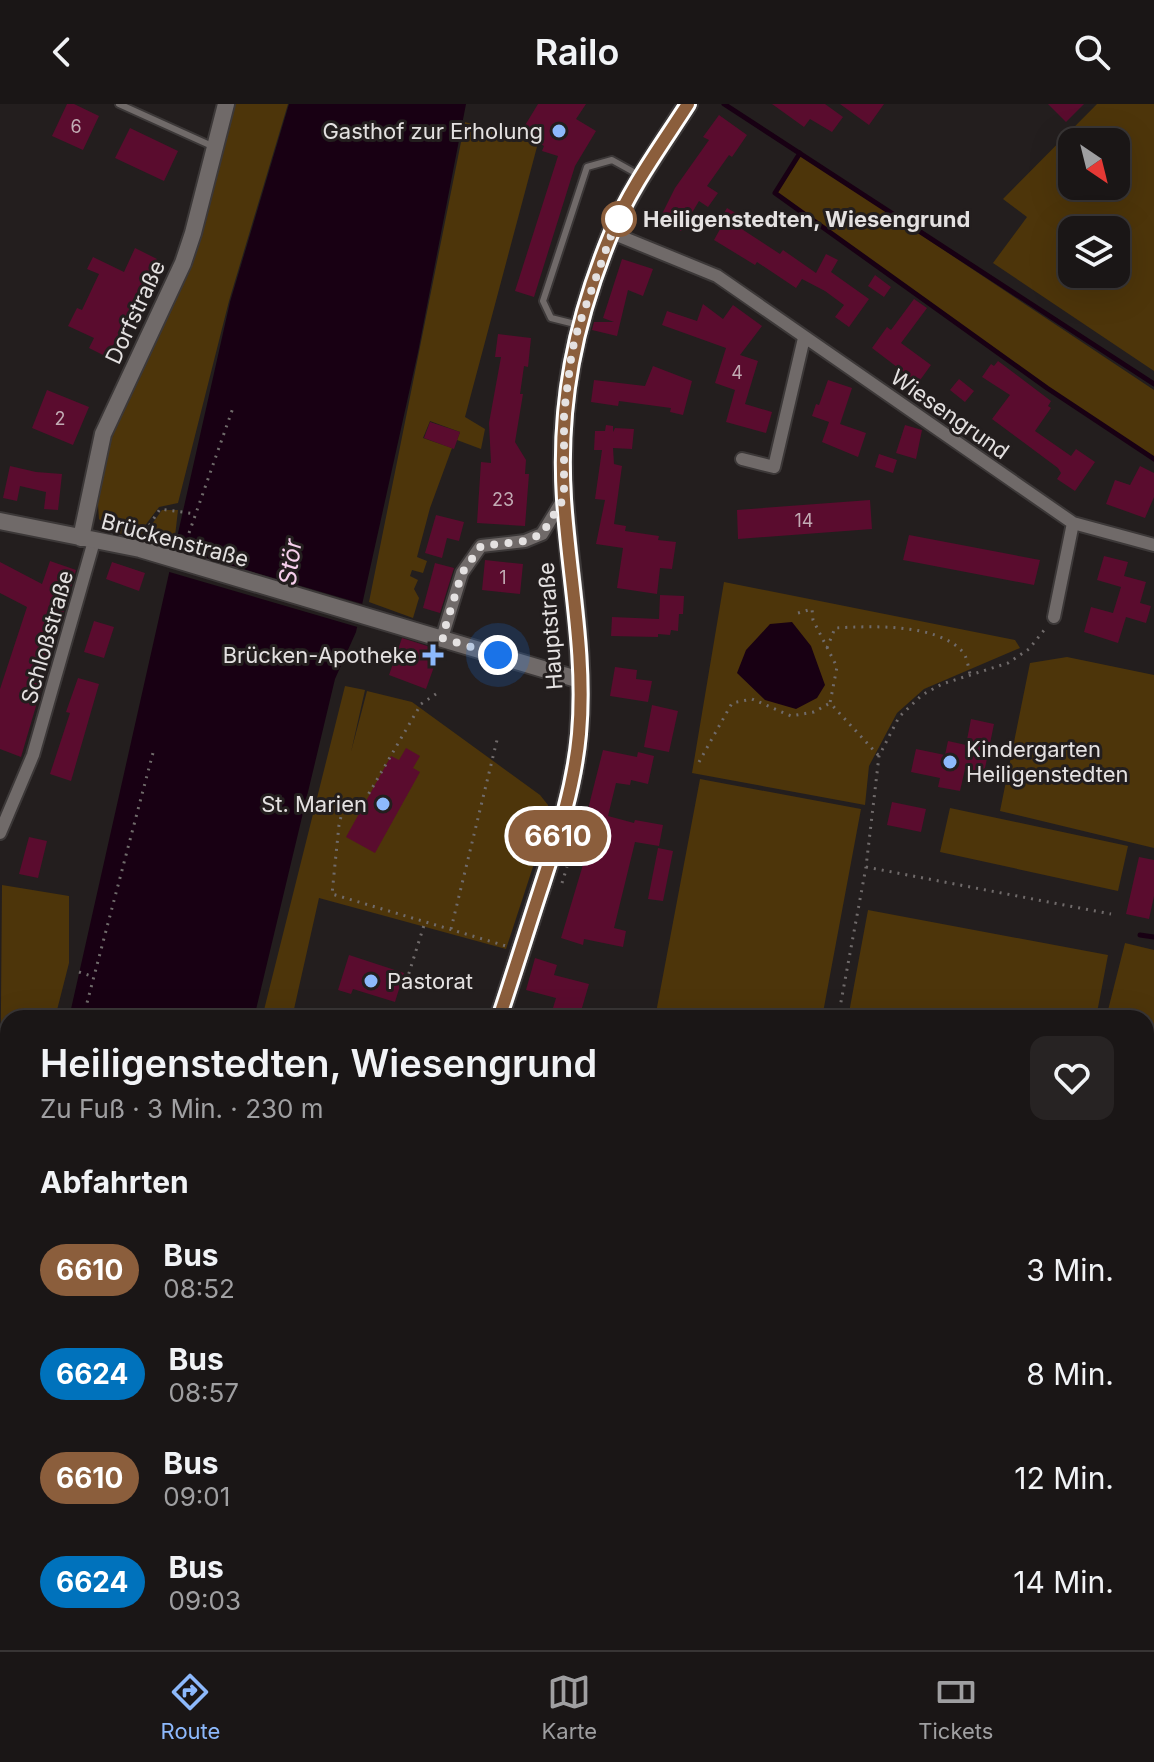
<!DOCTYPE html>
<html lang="de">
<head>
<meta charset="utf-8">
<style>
	:root { --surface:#1a1616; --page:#272323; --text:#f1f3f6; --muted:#9f9fa1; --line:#383535; --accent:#8db9fc }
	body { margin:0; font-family:Inter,sans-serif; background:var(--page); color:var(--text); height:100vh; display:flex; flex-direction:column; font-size:30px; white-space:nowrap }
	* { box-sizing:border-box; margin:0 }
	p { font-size:26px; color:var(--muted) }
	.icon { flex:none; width:44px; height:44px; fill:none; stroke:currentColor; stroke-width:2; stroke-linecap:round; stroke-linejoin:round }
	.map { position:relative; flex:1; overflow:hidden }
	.details { position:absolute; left:0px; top:906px; width:1154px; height:640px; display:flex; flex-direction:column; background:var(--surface); border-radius:24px 24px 0 0; box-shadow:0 8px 32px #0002,0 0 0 2px var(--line) }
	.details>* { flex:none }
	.badge { padding:0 16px; border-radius:26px; font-size:28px; line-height:52px }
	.needle { width:52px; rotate:145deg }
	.buttons { position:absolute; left:1058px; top:24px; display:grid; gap:16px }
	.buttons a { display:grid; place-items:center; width:72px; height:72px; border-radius:16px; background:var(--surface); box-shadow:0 8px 32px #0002,0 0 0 2px var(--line); font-size:40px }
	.you { position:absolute; width:40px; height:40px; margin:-20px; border:6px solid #fff; border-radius:50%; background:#1a73e8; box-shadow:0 0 0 12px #1a73e833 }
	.map>.badge { position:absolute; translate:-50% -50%; box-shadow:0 0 0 4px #fff }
	h2 { padding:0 40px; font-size:30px; line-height:72px }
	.round { display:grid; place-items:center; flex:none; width:84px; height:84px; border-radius:16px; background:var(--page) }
	.overview { display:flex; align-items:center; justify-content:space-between; height:136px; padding:0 40px }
	h1 { font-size:38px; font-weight:600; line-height:60px }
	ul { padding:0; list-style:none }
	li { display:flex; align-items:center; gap:24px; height:104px; padding:0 40px }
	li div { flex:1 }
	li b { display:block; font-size:30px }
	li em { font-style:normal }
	li .badge { min-width:88px; font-weight:700; text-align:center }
	header { display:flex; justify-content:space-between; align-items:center; height:104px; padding:0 40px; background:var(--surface); font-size:36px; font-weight:600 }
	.tab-bar { display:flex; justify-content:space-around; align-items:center; height:112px; border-top:2px solid var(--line); background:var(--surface); font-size:22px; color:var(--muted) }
	.tab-bar a { display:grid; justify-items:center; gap:4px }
	.tab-bar .on { color:var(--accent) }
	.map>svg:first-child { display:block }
	.green { fill:#4d350a; fill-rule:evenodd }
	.water { fill:#180013 }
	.pier { fill:#231e1e }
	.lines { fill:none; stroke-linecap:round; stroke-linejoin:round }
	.stream { stroke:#180013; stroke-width:5 }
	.building { fill:#5a0c2e }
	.service-casing { stroke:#3c3838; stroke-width:10 }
	.minor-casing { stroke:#3c3838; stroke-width:16 }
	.tertiary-casing { stroke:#3c3838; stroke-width:20 }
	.secondary-casing { stroke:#3c3838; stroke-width:22 }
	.path { stroke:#706b6b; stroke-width:3; stroke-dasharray:2 6; stroke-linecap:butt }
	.service { stroke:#706a69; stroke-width:6 }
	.minor { stroke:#706a69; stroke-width:12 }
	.tertiary { stroke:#706a69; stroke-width:16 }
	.secondary { stroke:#706a69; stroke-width:18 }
	.line-casing { stroke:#fff; stroke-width:18 }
	.line { stroke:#8b5e3c; stroke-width:12 }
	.walk { stroke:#e4e1e1; stroke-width:8; stroke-dasharray:0 14.4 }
	.poi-dot { fill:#8db9fc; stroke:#231e1e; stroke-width:3 }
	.stop-dot { fill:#fff; stroke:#8b5e3c; stroke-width:4 }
	.labels { text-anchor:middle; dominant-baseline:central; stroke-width:6; stroke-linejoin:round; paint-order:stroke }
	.number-label { font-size:18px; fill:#c2acb4 }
	.poi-label { font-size:22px; fill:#e4e1e1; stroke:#231e1e; text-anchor:end }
	.stop-label { font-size:22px; font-weight:bold; fill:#e4e1e1; stroke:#231e1e; text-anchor:start }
	.street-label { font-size:22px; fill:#e4e1e1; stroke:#231e1e }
	.water-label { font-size:24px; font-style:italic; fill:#f6cfec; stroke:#231e1e }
</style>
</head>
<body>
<header><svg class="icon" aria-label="back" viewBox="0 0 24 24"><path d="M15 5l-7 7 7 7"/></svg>Railo<svg class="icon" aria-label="search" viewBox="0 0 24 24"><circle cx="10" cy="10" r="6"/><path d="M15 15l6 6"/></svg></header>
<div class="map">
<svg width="1154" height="1546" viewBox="0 0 1154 1546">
	<rect width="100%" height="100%" fill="#231e1e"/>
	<path class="green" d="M235,0H288L229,197L178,399L159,403L144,423L141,433L112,428L99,415L97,387L107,342L188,168L205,121Z
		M1097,0H1154V267L993,159L1027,113L1003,95ZM1072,38H1116V82H1072ZM1072,126H1116V170H1072Z
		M465,18L538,39L465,313L485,325L481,345L457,336L460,328L430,317L423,334L452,344L430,404L417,453L427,457L423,469L412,466L410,472L418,476L414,485L419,494L413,514L369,498Z
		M801,51L1154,286V353L1048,283L777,89Z
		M162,406H178L174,441L146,433L147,427Z
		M724,478L1015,536L1020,544L924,585L897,609L869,662L865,701L692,669Z
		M1067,553L1154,571V744L1000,707L1030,559Z
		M345,582L365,586L351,648L367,587L412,598L540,691L548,701V717L506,845L319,794L292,914H262Z
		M700,675L861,705L822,914H655Z
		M950,704L1128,742L1118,787L940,748Z
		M2,781L69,792V859L55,914H8V1019H0Z
		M868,806L1108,851L1096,914H848Z
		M1125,839L1154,846V1072L1146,1070V914H1106Z
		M1146,1096L1154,1098V1546H1041L1035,1538H1146Z
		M8,1432V1530L0,1528V1440Z
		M433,1538H729L719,1546H424Z"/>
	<path class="water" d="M289,0H466L418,248L356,528L335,575L254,914H69L230,198Z
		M792,518L811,542L825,581L817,594L796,605L765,596L737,569L746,546L770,520Z
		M8,1121V1431L0,1438V1145Z"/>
	<path class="pier" d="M171,444L366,501L361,524L166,467Z"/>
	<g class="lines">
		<path class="stream" d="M724,0L1154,280
			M800,49L775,89L1047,284L1154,355
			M1140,831L1154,833
			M1146,1095L1154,1096
			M1033,1538L1040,1546"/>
	</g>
	<path class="building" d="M67,0H74L99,12L83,46L52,32Z
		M538,0H586L576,15L596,27L575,62L534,193L515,187L558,52L542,47L544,42L521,28Z
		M772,0H825L843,13L832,28L810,15L804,23Z
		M840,0H884L869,21Z
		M1048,0H1084L1066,18Z
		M719,11L747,31L732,53L729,51L707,82L718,89L708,103L699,97L681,127L660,114L675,84L709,36L703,33Z
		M130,24L178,47L164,77L115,54Z
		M727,104L739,111L734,120L780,150L783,146L816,169L826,150L838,156L831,168L869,195L849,223L835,213L844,201L825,187L802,175L796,184L757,158L755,161L714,136L724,118L720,116Z
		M135,144L157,155L107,253L89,244L94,234L68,222L77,204L82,206L99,170L87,165L93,153L124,168Z
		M622,155L653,165L643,192L628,186L617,232L592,226L594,218H614L603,214Z
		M875,171L891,183L884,193L868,182Z
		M914,195L927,204L901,239L931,261L918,279L872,244L887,223L891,226Z
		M703,200L723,215L733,201L762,222L740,251L758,257L745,300L772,308L766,329L726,318L735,286L715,279L726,244L662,221L667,207L697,217Z
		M498,230L531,234L528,263L524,262L520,290H523L515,338L526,356L525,370H529L525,422L477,419L481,358L491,359L489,319L501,253H495Z
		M998,257L1051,297L1048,302L1051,304L1035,327L1071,352L1076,345L1095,358L1075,387L1057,375L1061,369L1058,364L992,315L1010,291L982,273L991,260L994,262Z
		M653,262L692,277L683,311L670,308L671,304L619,297L618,302L591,298L594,276L645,282Z
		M959,275L974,287L965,298L950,286Z
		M828,276L852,284L840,320L866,329L858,353L822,338L829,318L812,312L816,300L819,301Z
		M47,286L89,303L73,341L32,324Z
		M430,318L460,328L454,345L424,334Z
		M606,321L613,322V328L615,324L634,325L632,345L613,344L614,360L622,362L614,420L626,422L625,427L659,432L658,436L676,438L672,465L660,464L657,490L617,484L623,444L596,440L605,396L595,395L602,346H594L595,327H605Z
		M905,321L922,326L916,355L896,349Z
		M879,350L897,356L893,369L875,363Z
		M10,362L36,368L62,370L58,406L44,405L46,388L20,382L17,397L3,394Z
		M1140,362L1154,369V393L1145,414L1106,400L1115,376L1130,381Z
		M870,396L872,425L738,435L737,406Z
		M436,411L464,418L459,437L447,434L442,454L425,449Z
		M909,431L1040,456L1034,481L903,456Z
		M1104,452L1128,458L1124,472L1146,478L1140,499L1151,502L1146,519L1126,513L1118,539L1084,528L1091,503L1113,509L1121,483L1097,476Z
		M485,456L523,460L520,490L482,486Z
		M50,457L76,466L21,653L0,645V585L27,503L0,489V458L42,480Z
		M112,458L145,469L139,487L106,475Z
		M435,459L454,464L440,509L423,504Z
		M660,491L684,492L683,510H679L678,527L671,526L670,531L658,530V533L611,532L612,513L659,515Z
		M94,517L114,523L104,554L84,548Z
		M402,534L440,546L426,585L389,571Z
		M615,563L637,566L636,575L652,577L648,598L610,592Z
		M78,574L99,580L71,677L50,670L70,609L66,608Z
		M652,601L678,607L669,648L644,643Z
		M971,615L994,620L984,669L965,665L960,687L938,683L940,674L911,668L916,645L945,651L948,637L966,641Z
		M406,644L420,652L413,664L420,668L375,749L346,733L391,652L399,656Z
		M603,646L637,653L638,648L654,652L648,680L631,676L630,681L616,679L608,712L634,719L635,716L663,721L659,742L635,738L614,824L626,827L623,843L584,835L583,841L561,834L594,724L584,721Z
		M892,698L926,705L921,728L887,721Z
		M29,733L47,737L38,774L19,770Z
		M658,744L673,747L663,797L648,795Z
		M1139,753L1154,756V792L1149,815L1126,810Z
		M349,851L404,869L395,898L353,885L351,890L338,886Z
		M535,854L557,861L554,871L589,880L579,914H550L556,894L526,886Z"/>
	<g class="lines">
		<defs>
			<path id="service" d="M119,0L212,42
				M579,221L551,214L543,197L587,63L612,56L639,71"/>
			<path id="minor" d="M612,129L717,172L1073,419L1154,441
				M742,355L774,363L804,234
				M1054,513L1073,419
				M442,534L462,469L481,442L525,437L542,430L564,394
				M0,729L33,651L94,437
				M411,1546L421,1538"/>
			<path id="tertiary" d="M0,417L140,445L580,576
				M81,434L103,330L183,159L193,129L226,0
				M1011,1538L1018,1546"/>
			<path id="secondary" d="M499,914C513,872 526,830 540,787C557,735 574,685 579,630C586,551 570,473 564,395C558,299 575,218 611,130C631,84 661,42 688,0
				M173,1546L178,1538"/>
		</defs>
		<use href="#service" class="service-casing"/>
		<use href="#minor" class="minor-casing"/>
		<use href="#tertiary" class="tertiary-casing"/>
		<use href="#secondary" class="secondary-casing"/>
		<path class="path" d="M145,428L160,405L196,410
			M189,429L234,301
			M798,509L812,505L813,516L837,563L830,599L879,652
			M827,544L835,524C871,522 935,519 962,547C967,552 968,562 970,570
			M436,590L421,600L361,703L344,700L339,721L332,790L506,842
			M699,658L732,599L752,595L791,612L814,608L830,599
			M866,763L1111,810
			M562,779L567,763
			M451,825L498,632
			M79,868L94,873
			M404,885L425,818
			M83,914L154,645
			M838,914L866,763L879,652L899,613L922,591L942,580L1008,559L1029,545L1045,525"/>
		<use href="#service" class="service"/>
		<use href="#minor" class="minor"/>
		<use href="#tertiary" class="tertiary"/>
		<use href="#secondary" class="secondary"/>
	</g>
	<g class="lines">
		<defs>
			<path id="line" d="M499,914C513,872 526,830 540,787C557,735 574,685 579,630C586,551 569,473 564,395C558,301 575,217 611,130C630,84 661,42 688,0"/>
		</defs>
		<use href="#line" class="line-casing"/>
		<use href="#line" class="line"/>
		<path class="walk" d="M498,551L442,534L462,469L481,442L525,437L542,430L564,394V309L572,247L579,221L612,129L624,105L619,115"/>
	</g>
	<g class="poi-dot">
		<circle cx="559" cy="27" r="8"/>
		<path d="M429 539h8v8h8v8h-8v8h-8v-8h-8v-8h8z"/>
		<circle cx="950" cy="658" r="8"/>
		<circle cx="383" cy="700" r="8"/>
		<circle cx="371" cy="877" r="8"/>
	</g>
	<circle class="stop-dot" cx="619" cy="115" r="16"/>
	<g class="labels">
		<g class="number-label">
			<text x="76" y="22">6</text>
			<text x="737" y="268">4</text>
			<text x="60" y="314">2</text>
			<text x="503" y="395">23</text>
			<text x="804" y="416">14</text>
			<text x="503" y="473">1</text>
		</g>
		<g class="poi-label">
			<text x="543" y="27">Gasthof zur Erholung</text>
			<text x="417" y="551">Brücken-Apotheke</text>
			<text x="966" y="645" text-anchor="start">Kindergarten<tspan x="966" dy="25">Heiligenstedten</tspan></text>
			<text x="367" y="700">St. Marien</text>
			<text x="387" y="877" text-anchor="start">Pastorat</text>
		</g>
		<g class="stop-label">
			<text x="643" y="115">Heiligenstedten, Wiesengrund</text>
		</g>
		<g class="street-label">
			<text transform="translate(135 208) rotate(-65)">Dorfstraße</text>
			<text transform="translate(950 310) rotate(35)">Wiesengrund</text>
			<text transform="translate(175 436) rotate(15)">Brückenstraße</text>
			<text transform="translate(550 522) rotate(-94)">Hauptstraße</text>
			<text transform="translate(47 533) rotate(-74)">Schloßstraße</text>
		</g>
		<g class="water-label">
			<text transform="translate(290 458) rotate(-82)">Stör</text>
		</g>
	</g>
</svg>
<div class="buttons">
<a><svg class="needle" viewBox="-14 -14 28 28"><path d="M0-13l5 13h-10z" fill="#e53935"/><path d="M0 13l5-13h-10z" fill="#9f9fa1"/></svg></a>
<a><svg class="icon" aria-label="layers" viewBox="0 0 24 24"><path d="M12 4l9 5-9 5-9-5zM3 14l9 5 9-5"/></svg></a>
</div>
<div class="you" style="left:498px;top:551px"></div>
<b class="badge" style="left:558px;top:732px;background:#8b5e3c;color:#fff">6610</b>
<section class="details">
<div class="overview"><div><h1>Heiligenstedten, Wiesengrund</h1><p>Zu Fuß · 3 Min. · 230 m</p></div><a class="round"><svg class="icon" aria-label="heart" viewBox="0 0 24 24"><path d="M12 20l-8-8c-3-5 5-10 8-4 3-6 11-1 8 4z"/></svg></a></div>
<h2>Abfahrten</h2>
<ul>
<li><span class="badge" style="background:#8b5e3c;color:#fff">6610</span><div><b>Bus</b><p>08:52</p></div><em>3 Min.</em></li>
<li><span class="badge" style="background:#0072bc;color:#fff">6624</span><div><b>Bus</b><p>08:57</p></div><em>8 Min.</em></li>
<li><span class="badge" style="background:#8b5e3c;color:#fff">6610</span><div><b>Bus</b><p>09:01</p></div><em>12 Min.</em></li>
<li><span class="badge" style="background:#0072bc;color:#fff">6624</span><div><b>Bus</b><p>09:03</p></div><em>14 Min.</em></li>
</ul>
</section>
</div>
<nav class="tab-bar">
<a class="on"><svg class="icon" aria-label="directions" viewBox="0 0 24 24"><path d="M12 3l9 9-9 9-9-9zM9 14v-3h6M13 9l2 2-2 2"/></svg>Route</a>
<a><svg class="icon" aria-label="map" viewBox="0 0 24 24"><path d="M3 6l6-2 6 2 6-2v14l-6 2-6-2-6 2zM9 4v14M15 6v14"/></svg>Karte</a>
<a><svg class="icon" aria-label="tickets" viewBox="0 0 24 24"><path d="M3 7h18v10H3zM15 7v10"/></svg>Tickets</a>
</nav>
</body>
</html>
